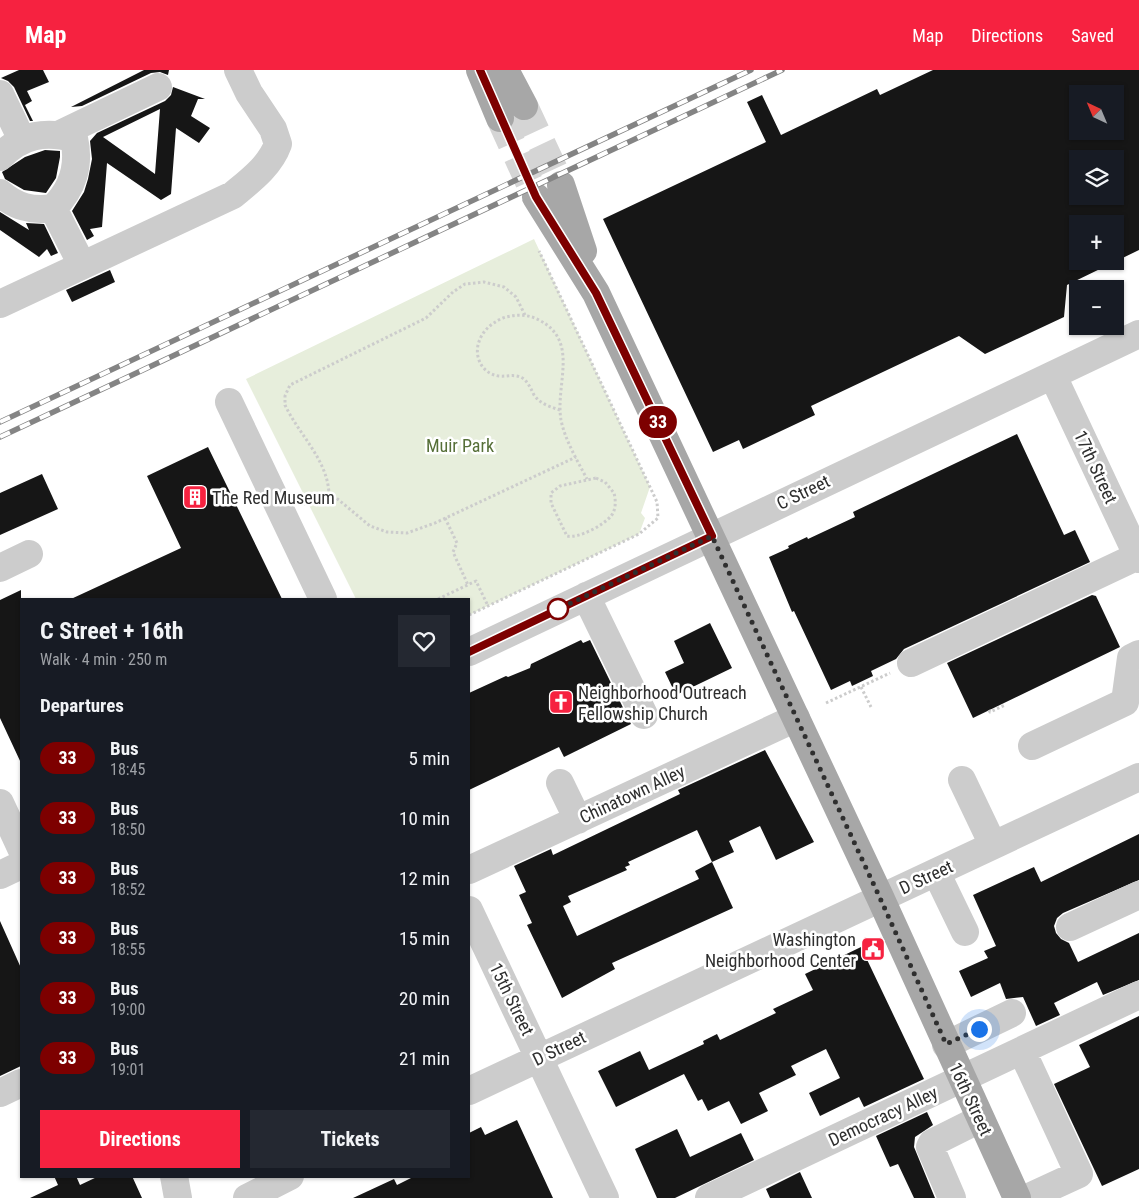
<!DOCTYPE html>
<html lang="en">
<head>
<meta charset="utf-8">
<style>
	:root { --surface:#171b24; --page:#242831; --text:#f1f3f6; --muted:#9ea1a6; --accent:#f62240 }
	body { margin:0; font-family:"Roboto Condensed",sans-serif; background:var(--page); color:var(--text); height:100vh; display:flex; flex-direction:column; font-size:19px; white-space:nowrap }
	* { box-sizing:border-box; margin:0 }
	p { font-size:16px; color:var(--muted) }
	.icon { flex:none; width:28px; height:28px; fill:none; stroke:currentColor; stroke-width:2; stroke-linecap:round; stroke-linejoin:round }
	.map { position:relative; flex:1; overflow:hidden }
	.panel { position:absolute; left:20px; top:528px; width:450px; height:580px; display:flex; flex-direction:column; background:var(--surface); border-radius:0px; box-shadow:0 1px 4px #0004 }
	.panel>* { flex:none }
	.badge { padding:0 10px; border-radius:16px; font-size:18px; line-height:32px }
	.needle { width:32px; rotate:316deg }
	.controls { position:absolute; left:1069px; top:15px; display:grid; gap:10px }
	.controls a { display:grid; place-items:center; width:55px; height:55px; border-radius:0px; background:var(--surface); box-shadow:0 1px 4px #0004; font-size:25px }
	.you { position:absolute; width:25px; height:25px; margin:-12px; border:4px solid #fff; border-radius:50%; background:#1a73e8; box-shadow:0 0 0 8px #1a73e833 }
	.map>.badge { position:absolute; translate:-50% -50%; box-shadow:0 0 0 2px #fff }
	h2 { padding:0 20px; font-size:19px; line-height:45px }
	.round { display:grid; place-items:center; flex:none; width:52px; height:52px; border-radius:0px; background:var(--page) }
	.overview { display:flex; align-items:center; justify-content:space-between; height:85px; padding:0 20px }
	h1 { font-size:24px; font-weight:700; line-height:38px }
	.action { display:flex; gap:10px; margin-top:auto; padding:10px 20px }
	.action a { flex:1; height:58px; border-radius:0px; background:var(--accent); color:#fff; font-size:20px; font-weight:700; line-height:58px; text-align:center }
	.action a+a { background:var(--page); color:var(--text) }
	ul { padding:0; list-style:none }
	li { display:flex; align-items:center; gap:15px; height:60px; padding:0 20px }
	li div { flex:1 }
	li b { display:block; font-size:19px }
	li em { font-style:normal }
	li .badge { min-width:55px; font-weight:700; text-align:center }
	header { display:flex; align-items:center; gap:30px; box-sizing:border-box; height:70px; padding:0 25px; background:var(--accent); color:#fff }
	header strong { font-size:24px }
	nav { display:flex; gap:28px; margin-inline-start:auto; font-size:18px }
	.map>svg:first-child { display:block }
	.green { fill:#e7eedc }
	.building { fill:#161616; fill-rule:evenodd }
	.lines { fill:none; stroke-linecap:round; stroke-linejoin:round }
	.major-tunnel { stroke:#d5d5d5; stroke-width:28; stroke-dasharray:28 14; stroke-linecap:butt }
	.path { stroke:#ccc; stroke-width:3; stroke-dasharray:2.5 2.5; stroke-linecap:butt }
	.minor { stroke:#ccc; stroke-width:28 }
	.major { stroke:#a7a7a7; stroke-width:28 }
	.rail-casing { stroke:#848484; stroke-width:5.5 }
	.rail { stroke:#fff; stroke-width:4; stroke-dasharray:11; stroke-linecap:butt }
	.line-casing { stroke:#fff; stroke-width:11 }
	.line { stroke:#7d0000; stroke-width:8 }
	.walk { stroke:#2f2f2f; stroke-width:5; stroke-dasharray:0 9 }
	.stop-dot { fill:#fff; stroke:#7d0000; stroke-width:2.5 }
	.labels { text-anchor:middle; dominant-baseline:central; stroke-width:5; stroke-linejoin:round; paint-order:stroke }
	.park-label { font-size:18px; fill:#566f38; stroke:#fff }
	.street-label { font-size:18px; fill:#2f2f2f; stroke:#fff }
	.poi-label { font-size:18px; fill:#2f2f2f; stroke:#fff; text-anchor:start }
</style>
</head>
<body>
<header>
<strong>Map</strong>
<nav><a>Map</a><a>Directions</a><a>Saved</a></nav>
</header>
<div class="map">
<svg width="1139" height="1128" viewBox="0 0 1139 1128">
	<rect width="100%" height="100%" fill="#fff"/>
	<path class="green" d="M534,169L650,417L641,443L645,448L639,464L469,545V529H356L246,309Z"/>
	<path class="building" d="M19,0H43L49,12L27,21L32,31L25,35L33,51H30L14,17L8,11L1,8Z
		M144,0H169L168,5L160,2L151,3L82,36L71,37Z
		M933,0H1139V180L1067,215L1064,247L985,284L959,266L811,336L815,345L743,379L739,370L713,382L603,149L766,72L747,32L762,25L781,65L877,19L880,25ZM1078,24H1115V61H1078ZM1078,89H1115V126H1078ZM1078,154H1115V191H1078Z
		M173,17L205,29H198L191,46L210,58L199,73L176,58L171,124L161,130L107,93L102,157L90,159L94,166L87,170L72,141L84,122L88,109L92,89L90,71L97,63L165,31L171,25ZM160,39L155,104L103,67Z
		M45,80L60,81V87L56,108L46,123L24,120L5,109L2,102L25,87Z
		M0,142L29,160L26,153L44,154L58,183L51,186L47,179L39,187L0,160Z
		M110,200L115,212L72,232L66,220Z
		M1017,364L1064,465L1075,460L1090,492L904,579L896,589L871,601L873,606L852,616L850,611L831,620L794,541L792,542L769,487L789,478L788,476L807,467L808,469L855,447L853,442Z
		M208,377L282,529H71L181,478L147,406Z
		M42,404L58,439L0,465V423Z
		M21,520V693L0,648V530Z
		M1092,525L1096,526L1120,577L973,648L947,593Z
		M710,553L732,598L676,625L665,602L684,593L674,571Z
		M581,570L583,573L590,570L631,654L564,687L559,677L469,720V623L506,606L508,607L530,598L531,594Z
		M765,680L814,772L776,790L760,756L729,771L734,782L712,792L697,760L628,792L630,795L625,797L627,800L568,826L571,832L563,836L577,866L699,809L695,801L712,792L733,838L612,893L615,899L562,928L527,855L532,853L519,825L526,822L514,796L551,779L553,785L680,724L678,720Z
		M1139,764V810L1063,843L1057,848L1054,856L1056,863L1061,869L1069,873L1078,892L1139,863V910L1103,925L1097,912L1054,933L1060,945L1036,956L1023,927L1006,929L1000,913L971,927L959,901L988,888L984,881L996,876L973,825L1034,797L1041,812Z
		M0,851L21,898V996L0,1006Z
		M861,877L924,1009L864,1037L859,1027L820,1046L809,1023L840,1008L826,979L791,996L796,1005L759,1023L768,1041L741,1054L729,1031L708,1041L702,1029L698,1031L684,1004L616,1037L598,1001L640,981L649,1000L704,974L703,971L717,964L720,970L776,943L773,939L813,920L805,904Z
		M1139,946V1099L1102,1116L1054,1014L1090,997L1079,975Z
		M927,1042L933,1055L915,1067L914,1077L935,1128H914L898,1094L890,1097L876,1066Z
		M517,1050L553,1128H353L394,1109L397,1115L415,1106H469V1063L481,1057L485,1065Z
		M677,1059L690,1087L741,1063L754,1090L675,1128H657L635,1079Z
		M800,1102L812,1128H770L766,1119Z
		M54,1106H76L80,1115L99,1106H132L142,1128H30L58,1115Z"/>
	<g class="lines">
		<path class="major-tunnel" d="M524,36L561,115
			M500,48L536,127"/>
		<path class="path" d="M560,340C551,337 540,334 534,325C531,319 529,314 524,309C515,303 508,307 499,306C483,304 475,289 478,275C481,262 491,253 503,248C515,244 528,244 539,250C580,271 555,314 561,350C565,370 577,390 587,409
			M596,408L605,412L614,423C616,431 616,440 611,446C604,455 578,469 567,466L551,433V423L560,416Z
			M329,426C329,391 299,365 285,335V326L290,315L426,248L453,222L465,214L484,212L504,217L516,227L525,245
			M304,434L323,427L334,426L370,456L387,462L407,463L435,453L576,387
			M445,448L457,473L453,482L468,515
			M438,529L476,511L488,536
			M469,545L639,464L658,448L657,432L539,181
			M861,617L871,637
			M826,633L890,603
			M989,640L990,642L1005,635"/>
		<path class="minor" d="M0,24L22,70
			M58,65L158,17
			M0,87C22,64 45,61 74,68C80,95 73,119 53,138C32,141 16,137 0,123
			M53,138L82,195
			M0,234L233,125C251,110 270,96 278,74L273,59L249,23L238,0
			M1053,306L1139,489
			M229,332L323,529
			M0,498L29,484
			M586,526L644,645
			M469,582L1139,264
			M911,593L1138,486
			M1032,676L1125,632L1131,588L1139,584
			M962,710L993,775
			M560,713L578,750
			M0,733L21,778
			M469,800L796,648
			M936,802L965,862
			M0,805L21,795
			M469,840L605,1128
			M1070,857L1139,825
			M946,975L1012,943
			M1022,981L1079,1104L1027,1128
			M469,1021L1139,707
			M0,1023L21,1013
			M174,1106L178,1128
			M247,1128L290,1106
			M709,1128L1139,925
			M952,1128L930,1077L932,1073L980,1049"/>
		<path class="major" d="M480,0L500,48
			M505,0L524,36
			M561,115L583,181
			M536,127L596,223L880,827L1017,1128"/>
		<defs>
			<path id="rail" d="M0,352L751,0
				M0,367L782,0"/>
		</defs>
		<use href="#rail" class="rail-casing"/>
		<use href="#rail" class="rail"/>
	</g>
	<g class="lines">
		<defs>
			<path id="line" d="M469,582L712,466L596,223L536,127L480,0"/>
		</defs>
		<use href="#line" class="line-casing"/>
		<use href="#line" class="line"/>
		<path class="walk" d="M558,539L552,542L712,466L880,828L946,974L979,959"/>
	</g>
	<defs>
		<symbol id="building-square" viewBox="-11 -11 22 22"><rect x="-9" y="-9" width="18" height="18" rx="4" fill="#f62240" stroke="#fff"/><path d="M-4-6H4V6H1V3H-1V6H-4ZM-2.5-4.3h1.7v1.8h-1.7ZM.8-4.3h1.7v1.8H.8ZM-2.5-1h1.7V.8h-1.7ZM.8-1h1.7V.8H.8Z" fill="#fff"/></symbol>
		<symbol id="church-square" viewBox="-11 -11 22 22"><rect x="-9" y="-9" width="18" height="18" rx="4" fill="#f62240" stroke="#fff"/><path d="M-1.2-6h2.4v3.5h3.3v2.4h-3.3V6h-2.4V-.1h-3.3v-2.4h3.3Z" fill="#fff"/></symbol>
		<symbol id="civic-square" viewBox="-11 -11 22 22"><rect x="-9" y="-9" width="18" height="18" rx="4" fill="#f62240" stroke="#fff"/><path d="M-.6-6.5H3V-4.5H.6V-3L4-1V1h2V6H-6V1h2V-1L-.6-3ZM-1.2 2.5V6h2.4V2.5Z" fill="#fff"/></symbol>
	</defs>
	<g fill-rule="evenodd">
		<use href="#building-square" x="181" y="413" width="28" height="28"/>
		<use href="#church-square" x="547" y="618" width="28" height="28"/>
		<use href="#civic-square" x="859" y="865" width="28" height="28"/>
	</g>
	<circle class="stop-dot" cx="558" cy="539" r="10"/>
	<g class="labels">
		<g class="park-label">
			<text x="460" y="375">Muir Park</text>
		</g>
		<g class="street-label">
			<text transform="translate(1096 397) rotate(65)">17th Street</text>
			<text transform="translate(803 422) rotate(-26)">C Street</text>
			<text transform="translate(632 724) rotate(-25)">Chinatown Alley</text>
			<text transform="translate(926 807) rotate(-25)">D Street</text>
			<text transform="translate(512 929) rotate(64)">15th Street</text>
			<text transform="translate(559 978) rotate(-26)">D Street</text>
			<text transform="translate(971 1029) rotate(65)">16th Street</text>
			<text transform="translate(883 1046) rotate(-25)">Democracy Alley</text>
		</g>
		<g class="poi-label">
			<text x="212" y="427">The Red Museum</text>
			<text x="578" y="622">Neighborhood Outreach<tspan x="578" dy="21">Fellowship Church</tspan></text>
			<text x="856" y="869" text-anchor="end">Washington<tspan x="856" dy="21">Neighborhood Center</tspan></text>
		</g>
	</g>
</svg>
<div class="controls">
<a><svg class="needle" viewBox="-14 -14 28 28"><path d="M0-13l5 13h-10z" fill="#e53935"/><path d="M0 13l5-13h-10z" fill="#9ea1a6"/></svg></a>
<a><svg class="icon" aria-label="layers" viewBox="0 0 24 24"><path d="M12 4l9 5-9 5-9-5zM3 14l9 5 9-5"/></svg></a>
<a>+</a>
<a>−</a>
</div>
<div class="you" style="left:979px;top:959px"></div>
<b class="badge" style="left:658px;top:352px;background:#7d0000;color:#fff">33</b>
<section class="panel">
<div class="overview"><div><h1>C Street + 16th</h1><p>Walk · 4 min · 250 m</p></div><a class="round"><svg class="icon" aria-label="heart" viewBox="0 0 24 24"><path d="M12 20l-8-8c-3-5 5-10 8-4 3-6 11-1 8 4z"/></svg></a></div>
<h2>Departures</h2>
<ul>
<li><span class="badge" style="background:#7d0000;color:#fff">33</span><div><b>Bus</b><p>18:45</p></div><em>5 min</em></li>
<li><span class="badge" style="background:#7d0000;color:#fff">33</span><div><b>Bus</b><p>18:50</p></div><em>10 min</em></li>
<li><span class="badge" style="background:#7d0000;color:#fff">33</span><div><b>Bus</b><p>18:52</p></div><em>12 min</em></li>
<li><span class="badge" style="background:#7d0000;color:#fff">33</span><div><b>Bus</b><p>18:55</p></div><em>15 min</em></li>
<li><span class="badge" style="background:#7d0000;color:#fff">33</span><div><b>Bus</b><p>19:00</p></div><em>20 min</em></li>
<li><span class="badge" style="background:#7d0000;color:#fff">33</span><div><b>Bus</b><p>19:01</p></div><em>21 min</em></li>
</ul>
<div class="action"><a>Directions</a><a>Tickets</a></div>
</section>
</div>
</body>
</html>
